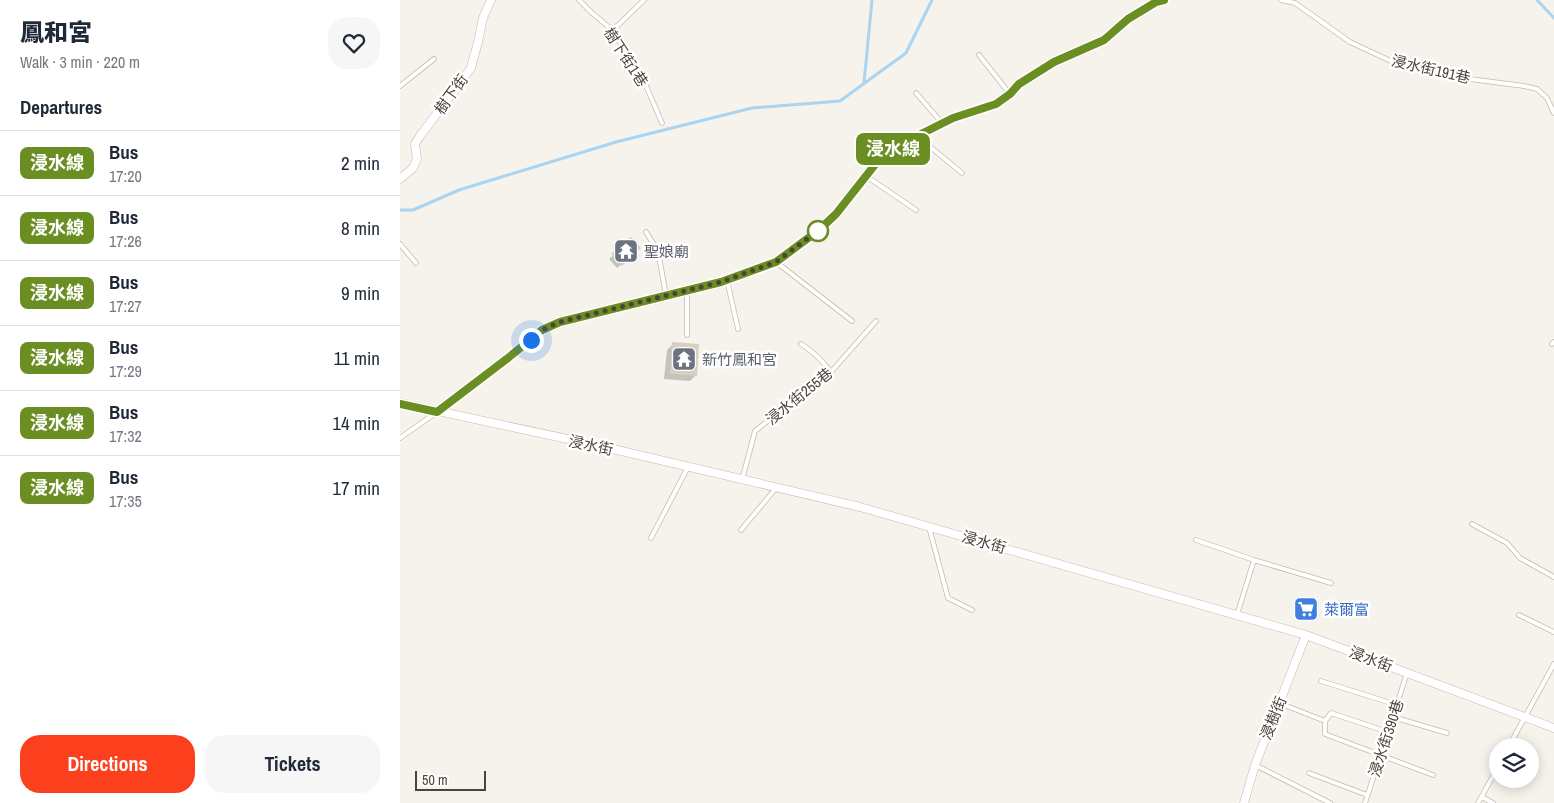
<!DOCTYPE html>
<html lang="en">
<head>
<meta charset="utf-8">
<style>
	:root { --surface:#fff; --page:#f6f6f7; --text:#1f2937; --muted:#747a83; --line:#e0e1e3; --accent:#fc3f1d }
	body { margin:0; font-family:"Archivo Narrow","Noto Sans TC",sans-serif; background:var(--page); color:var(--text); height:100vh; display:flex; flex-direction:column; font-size:19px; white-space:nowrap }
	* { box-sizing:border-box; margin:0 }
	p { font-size:16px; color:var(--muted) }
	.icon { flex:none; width:28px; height:28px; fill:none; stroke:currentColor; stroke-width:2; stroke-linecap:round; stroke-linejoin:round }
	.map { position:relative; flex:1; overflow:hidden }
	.side { display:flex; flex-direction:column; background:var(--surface); width:400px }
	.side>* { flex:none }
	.badge { padding:0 10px; border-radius:8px; font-size:18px; line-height:32px }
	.buttons { position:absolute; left:1089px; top:738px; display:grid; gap:10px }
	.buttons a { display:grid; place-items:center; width:50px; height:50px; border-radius:50%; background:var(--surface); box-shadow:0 2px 12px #0003; font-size:25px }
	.scale { position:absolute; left:15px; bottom:12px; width:71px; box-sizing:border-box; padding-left:5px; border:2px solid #4b4439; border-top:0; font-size:14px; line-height:18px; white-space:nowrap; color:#4b4439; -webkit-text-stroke:4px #fff; paint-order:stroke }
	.you { position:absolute; width:25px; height:25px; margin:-12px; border:4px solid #fff; border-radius:50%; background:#1a73e8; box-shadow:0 0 0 8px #1a73e833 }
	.map>.badge { position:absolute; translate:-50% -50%; box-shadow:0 0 0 2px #fff }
	h2 { padding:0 20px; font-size:19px; line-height:45px }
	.round { display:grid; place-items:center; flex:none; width:52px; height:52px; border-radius:20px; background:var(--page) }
	.headline { display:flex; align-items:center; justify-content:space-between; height:85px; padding:0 20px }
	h1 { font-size:24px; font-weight:800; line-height:38px }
	.primary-button { display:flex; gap:10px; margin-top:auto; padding:10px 20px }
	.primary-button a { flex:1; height:58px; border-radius:20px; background:var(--accent); color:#fff; font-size:20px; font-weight:800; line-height:58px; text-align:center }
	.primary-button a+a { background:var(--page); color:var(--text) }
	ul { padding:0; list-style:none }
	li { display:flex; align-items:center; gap:15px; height:65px; padding:0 20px; border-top:1px solid var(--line) }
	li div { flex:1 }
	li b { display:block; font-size:19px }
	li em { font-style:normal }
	li .badge { min-width:55px; font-weight:700; text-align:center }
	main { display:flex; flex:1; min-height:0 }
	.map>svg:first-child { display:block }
	.shadow { fill:#0003 }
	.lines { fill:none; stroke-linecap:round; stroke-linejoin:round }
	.stream { stroke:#a9d4f2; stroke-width:3 }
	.building { fill:#d8cfc1 }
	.service-casing { stroke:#c2bbae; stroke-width:5.5 }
	.minor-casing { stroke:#c2bbae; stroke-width:9 }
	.service { stroke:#fff; stroke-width:4 }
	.minor { stroke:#fff; stroke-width:8 }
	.line-casing { stroke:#fff; stroke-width:11 }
	.line { stroke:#6b8e23; stroke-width:8 }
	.walk { stroke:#4b4439; stroke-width:5; stroke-dasharray:0 9 }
	.stop-dot { fill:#fff; stroke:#6b8e23; stroke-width:2.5 }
	.labels { text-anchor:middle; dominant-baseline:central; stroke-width:5; stroke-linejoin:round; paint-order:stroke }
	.street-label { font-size:15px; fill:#4b4439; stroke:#fff }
	.worship-label { font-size:15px; fill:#5b616d; stroke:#fff; text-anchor:start }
	.shop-label { font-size:15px; fill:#366cbe; stroke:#fff; text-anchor:start }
</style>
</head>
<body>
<main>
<section class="side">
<div class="headline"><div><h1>鳳和宮</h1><p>Walk · 3 min · 220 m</p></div><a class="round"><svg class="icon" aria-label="heart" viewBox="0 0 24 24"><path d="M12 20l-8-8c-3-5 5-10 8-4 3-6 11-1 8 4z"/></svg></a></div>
<h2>Departures</h2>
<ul>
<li><span class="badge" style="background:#6b8e23;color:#fff">浸水線</span><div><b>Bus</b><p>17:20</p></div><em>2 min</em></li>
<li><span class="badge" style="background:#6b8e23;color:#fff">浸水線</span><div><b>Bus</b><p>17:26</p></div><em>8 min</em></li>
<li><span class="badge" style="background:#6b8e23;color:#fff">浸水線</span><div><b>Bus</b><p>17:27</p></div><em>9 min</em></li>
<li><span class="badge" style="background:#6b8e23;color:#fff">浸水線</span><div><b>Bus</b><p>17:29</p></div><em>11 min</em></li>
<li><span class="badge" style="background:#6b8e23;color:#fff">浸水線</span><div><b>Bus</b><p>17:32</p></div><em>14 min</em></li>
<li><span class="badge" style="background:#6b8e23;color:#fff">浸水線</span><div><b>Bus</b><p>17:35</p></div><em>17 min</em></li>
</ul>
<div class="primary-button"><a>Directions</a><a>Tickets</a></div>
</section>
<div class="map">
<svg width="1154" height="803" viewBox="0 0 1154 803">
	<rect width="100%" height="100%" fill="#f6f3ec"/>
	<path class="shadow" d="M231,238L240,248L217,268L209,259Z
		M273,344L296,375L290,381L264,379L267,350Z"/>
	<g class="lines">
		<path class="stream" d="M1137,0L1154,18
			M464,83L472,0
			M0,210H13L59,190L216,142L352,108L440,101L506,53L532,0"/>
	</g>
	<path class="building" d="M231,237L241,248L222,266L211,254Z
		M272,342L299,344L297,376L270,374Z"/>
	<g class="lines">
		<defs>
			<path id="service" d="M179,0L191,12L211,29L244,81L262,123
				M881,0L895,3L950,42L995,63L1047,76L1124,86L1137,89L1147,98L1154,113
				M213,30L244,0
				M579,55L610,94
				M0,86L34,59
				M516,93L542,123
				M517,136L562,173
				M466,176L516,210
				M246,232L258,251L266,295
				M0,244L16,263
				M376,262L452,321
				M327,280L338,329
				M287,290V335
				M401,344C414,352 422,360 431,372
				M1152,344L1154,342
				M0,438L37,412L108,358L142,330L160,322L321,282L376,262L419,230L436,214L481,157L505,142L553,118L596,104L610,94L619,84L654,62L704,40L728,19L757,2L764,0
				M342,480L355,431L431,372L476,321
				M1072,524L1107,543L1120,558L1154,577
				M529,527L548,598L572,610
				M341,530L376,488
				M251,538L288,467
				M796,540L854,560L931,583
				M837,615L854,560
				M1119,615L1154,632
				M921,681L997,705
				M879,703L925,721
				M993,717L1047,733
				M988,732L931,713L925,721V734L1033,775
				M1109,746L1154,664
				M855,765L930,803
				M909,773L967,795
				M1082,797L1093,803
				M965,803L1007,673
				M1078,803L1098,767"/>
			<path id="minor" d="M0,179L13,168L17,159L15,144L20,136L71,68L78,42L83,18L91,0
				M0,403L200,446L460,507L906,635L1154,728
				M844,803L855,765L906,635"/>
		</defs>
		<use href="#service" class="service-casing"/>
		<use href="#minor" class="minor-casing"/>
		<use href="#service" class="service"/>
		<use href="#minor" class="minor"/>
	</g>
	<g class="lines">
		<defs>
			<path id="line" d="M0,404L37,412L108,358L142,330L160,322L321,282L376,262L419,230L436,214L481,157L505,142L553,118L596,104L610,94L619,84L654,62L704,40L728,19L756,2L764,0"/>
		</defs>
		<use href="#line" class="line-casing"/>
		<use href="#line" class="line"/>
		<path class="walk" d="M131,340L142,330L160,322L321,282L376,262L419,230L418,231"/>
	</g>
	<defs>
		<symbol id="temple-square" viewBox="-11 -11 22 22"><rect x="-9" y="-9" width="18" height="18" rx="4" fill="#6b7280" stroke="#fff"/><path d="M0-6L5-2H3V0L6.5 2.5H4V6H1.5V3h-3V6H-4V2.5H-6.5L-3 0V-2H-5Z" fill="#fff"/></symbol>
		<symbol id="supermarket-square" viewBox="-11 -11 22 22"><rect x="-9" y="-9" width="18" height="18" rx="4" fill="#3f7fe0" stroke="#fff"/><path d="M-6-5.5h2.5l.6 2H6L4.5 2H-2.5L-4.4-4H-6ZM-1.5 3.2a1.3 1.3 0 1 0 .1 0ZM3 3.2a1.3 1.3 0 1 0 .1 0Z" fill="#fff"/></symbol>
	</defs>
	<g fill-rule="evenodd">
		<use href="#temple-square" x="212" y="237" width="28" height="28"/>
		<use href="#temple-square" x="270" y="345" width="28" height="28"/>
		<use href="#supermarket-square" x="892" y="595" width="28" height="28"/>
	</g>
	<circle class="stop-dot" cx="418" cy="231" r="10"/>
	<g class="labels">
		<g class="street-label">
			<text transform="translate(226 57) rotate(57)">樹下街1巷</text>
			<text transform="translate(1031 69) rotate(13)">浸水街191巷</text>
			<text transform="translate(51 94) rotate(-54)">樹下街</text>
			<text transform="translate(399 396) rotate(-39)">浸水街255巷</text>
			<text transform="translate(191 445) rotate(12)">浸水街</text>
			<text transform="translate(584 542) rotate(16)">浸水街</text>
			<text transform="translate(971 659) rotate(21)">浸水街</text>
			<text transform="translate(873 718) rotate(-68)">浸樹街</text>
			<text transform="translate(986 738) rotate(-72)">浸水街390巷</text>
		</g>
		<g class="worship-label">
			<text x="244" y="251">聖娘廟</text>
			<text x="302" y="359">新竹鳳和宮</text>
		</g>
		<g class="shop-label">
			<text x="924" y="609">萊爾富</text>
		</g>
	</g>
</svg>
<div class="buttons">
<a><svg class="icon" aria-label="layers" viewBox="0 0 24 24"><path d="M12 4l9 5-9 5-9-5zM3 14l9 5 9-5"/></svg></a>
</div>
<div class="scale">50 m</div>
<div class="you" style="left:131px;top:340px"></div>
<b class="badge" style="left:493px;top:149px;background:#6b8e23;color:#fff">浸水線</b>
</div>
</main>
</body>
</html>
